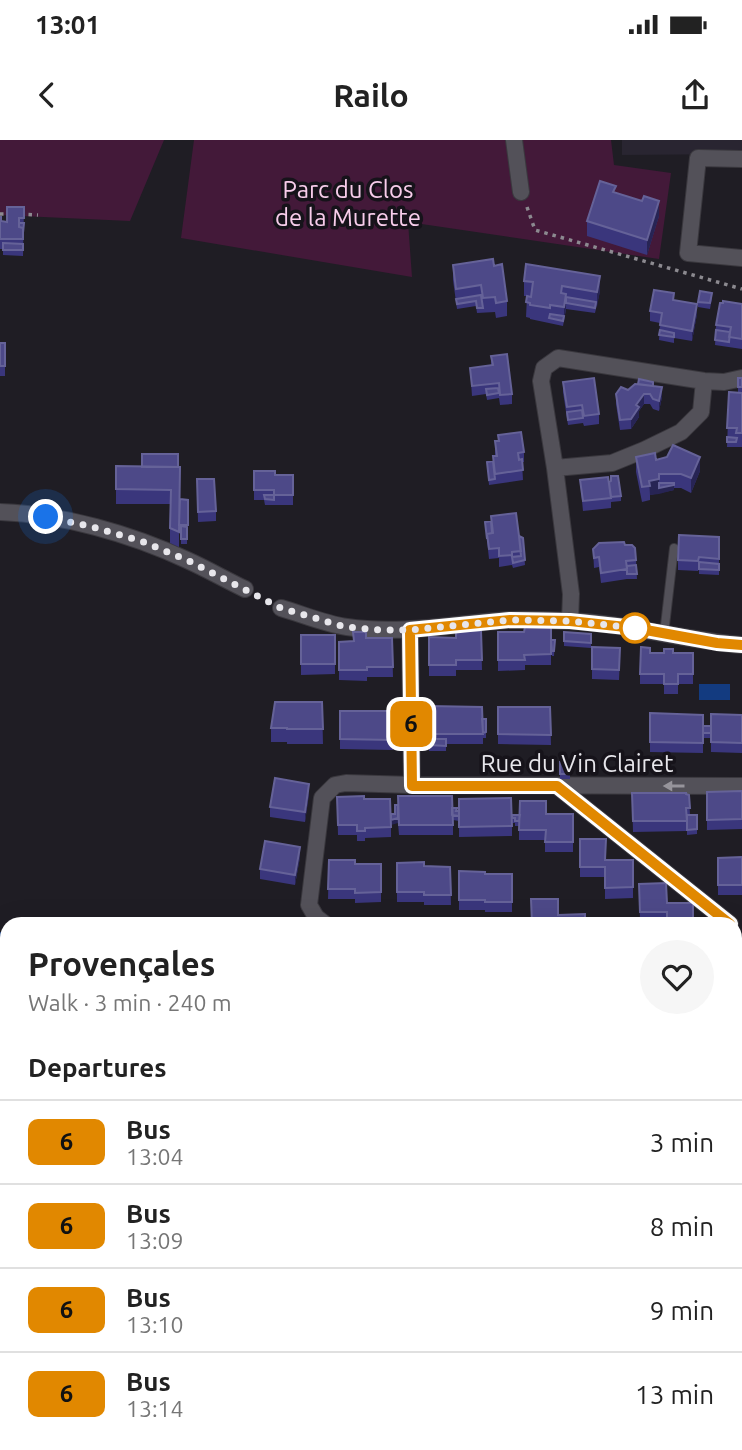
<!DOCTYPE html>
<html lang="en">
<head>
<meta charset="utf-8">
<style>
	:root { --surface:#fff; --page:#f6f6f6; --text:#222; --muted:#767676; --line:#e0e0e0 }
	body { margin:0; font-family:Ubuntu,sans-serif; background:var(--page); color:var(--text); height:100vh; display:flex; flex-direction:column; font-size:26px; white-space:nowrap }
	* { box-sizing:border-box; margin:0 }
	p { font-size:23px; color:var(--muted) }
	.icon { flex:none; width:38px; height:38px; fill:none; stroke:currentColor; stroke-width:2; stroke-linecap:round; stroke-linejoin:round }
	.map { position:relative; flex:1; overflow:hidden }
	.drawer { position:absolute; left:0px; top:777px; width:742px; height:534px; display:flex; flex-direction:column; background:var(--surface); border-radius:21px 21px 0 0; box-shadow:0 7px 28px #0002 }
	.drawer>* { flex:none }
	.badge { padding:0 14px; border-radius:10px; font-size:24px; line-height:46px }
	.you { position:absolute; width:35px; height:35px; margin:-18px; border:5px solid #fff; border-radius:50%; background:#1a73e8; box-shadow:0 0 0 10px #1a73e833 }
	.map>.badge { position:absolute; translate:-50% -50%; box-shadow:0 0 0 4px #fff }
	h2 { padding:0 28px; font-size:26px; line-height:63px }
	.round { display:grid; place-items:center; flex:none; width:74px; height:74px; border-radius:37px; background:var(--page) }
	.headline { display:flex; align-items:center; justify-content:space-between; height:119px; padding:0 28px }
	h1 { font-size:33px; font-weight:700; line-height:52px }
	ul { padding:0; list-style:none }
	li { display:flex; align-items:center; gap:21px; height:84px; padding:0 28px; border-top:2px solid var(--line) }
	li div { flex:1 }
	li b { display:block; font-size:26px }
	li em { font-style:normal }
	li .badge { min-width:77px; font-weight:700; text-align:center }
	.status { display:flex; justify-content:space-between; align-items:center; height:49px; padding:0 35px; background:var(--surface); direction:ltr }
	.status svg { height:19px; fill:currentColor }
	header { display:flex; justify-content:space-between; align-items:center; height:91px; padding:0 28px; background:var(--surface); font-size:32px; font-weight:700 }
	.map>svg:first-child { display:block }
	.built { fill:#292531 }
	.green { fill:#431939 }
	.water { fill:#133b80 }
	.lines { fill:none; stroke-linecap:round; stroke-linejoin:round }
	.canal { stroke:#133b80; stroke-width:18 }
	.lane-casing { stroke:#3a383e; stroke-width:10 }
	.street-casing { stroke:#3a383e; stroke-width:18 }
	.path { stroke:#8c8a90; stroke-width:3.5; stroke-dasharray:3.5 5; stroke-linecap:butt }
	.lane { stroke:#535159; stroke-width:8 }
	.street { stroke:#535159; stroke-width:16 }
	.wall { fill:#3a367c }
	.shaded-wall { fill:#272454 }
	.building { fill:#4d4988; stroke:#656298; stroke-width:2 }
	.oneway { fill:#96949b }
	.line-casing { stroke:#fff; stroke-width:16 }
	.line { stroke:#e18800; stroke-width:10 }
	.walk { stroke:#e7e6eb; stroke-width:7; stroke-dasharray:0 12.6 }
	.stop-dot { fill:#fff; stroke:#e18800; stroke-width:3.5 }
	.labels { text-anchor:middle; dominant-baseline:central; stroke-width:7; stroke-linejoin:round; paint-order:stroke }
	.park-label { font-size:24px; fill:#f8cdeb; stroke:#16131a }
	.street-label { font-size:24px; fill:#e7e6eb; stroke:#16131a }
</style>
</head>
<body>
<div class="status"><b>13:01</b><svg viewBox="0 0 49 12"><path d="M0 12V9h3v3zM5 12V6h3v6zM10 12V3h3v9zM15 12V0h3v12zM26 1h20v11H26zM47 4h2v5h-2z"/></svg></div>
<header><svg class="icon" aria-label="back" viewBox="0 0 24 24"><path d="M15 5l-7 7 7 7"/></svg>Railo<svg class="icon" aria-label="share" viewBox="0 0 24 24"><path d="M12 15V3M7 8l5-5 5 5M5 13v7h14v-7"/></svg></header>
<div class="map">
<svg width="742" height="1310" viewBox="0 0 742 1310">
	<rect width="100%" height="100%" fill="#1f1d24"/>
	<path class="built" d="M622,0H742V14L622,15Z"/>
	<path class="green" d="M0,0H164L130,81L0,75Z
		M194,0H611L614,25L671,33L659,119L408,82L412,137L181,98Z
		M0,849L7,852V991L0,993Z"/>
	<path class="water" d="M699,544H730V560H699Z"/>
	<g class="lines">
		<path class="canal" d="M0,801L7,803
			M735,1050L742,1052"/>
		<defs>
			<path id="lane" d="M664,494L674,408"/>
			<path id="street" d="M514,0L521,52
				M742,19L698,18L688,113L742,118
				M555,328L541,241L544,228L558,218L704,241L724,242L742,238
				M0,372C62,374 131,394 187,420C207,429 226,440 245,449
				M281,468C302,474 325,484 347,487C401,495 454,484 508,480C527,479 547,480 567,481C626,483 683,500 742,505
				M570,481L571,454L555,328L612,323L644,310L681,292L701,272L704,241
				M410,490L412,645
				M557,646L730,784
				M325,784L316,777L309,765L322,658L335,645L346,643L412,645L742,646
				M0,818L7,820
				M735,855L742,846
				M735,937L742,939
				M735,1071L742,1073
				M0,1183L7,1191
				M61,1304L62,1310
				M188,1310L200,1306L208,1310"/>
		</defs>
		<use href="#lane" class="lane-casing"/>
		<use href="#street" class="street-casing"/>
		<path class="path" d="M527,67L535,90L742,149
			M0,74H12
			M20,74L38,75"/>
		<use href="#lane" class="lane"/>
		<use href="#street" class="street"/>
	</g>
	<path class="wall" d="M616,53L659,76L647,115L587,96V81Z
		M24,67L23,116L3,115V109H0V77L1,81L7,82Z
		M453,125L494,126L507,161V176L496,178L495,172L477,173L476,166L457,169L453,140Z
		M524,141L600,151L595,173L566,169L563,186L530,179V178L526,177L527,156H524Z
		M712,158L710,169L698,167V162Z
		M674,161L697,174L692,201L674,198V203L659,200L660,183L650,181V171Z
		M742,164V209L715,205L716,185Z
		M0,203H5V236H0Z
		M491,216L512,254V264L500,265L499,258L487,260L486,254L472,256L470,228L491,225Z
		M738,238H742V307H727L729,252L738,253Z
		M563,242L599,274V284L584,286L583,283L568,285L563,252Z
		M653,246L662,257L659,271L653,269L650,264H644L639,271V277L631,289L620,290L616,264V254Z
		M498,295L524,312V322H522L523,340L489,345L487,322L493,321V316H495V301H498Z
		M636,317L656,320L700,331L691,353L681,348H674V350L650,355V360L642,362L636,332Z
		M116,326L178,327L180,359L188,360L187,404H181V390H179V407L170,403V364H116Z
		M254,331L275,335H293V365H274V360V365H265L264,360H254Z
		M611,336L621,356V361L611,362V368L583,371L580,340L609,342L611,341Z
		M197,339L216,371V381L198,382Z
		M491,376L523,398L525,425L513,428L512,425L499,427V418L489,419L485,382H491Z
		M719,397V435L699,434V429L698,431L678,430V420Z
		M625,405L636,420L637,439H627L601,443L599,427L594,428L593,409Z
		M481,491L482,530H456V536H429V497L456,498Z
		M498,492L555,500L554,516H552L551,506V525H525V530L498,531Z
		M564,492L591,494V508L564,506Z
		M301,495H335V534L301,535Z
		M366,498H392L393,537H367V541L339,540V502L353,501Z
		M592,507L620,518L619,540L592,539Z
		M650,513H693V544H678V554H664V544H640V534Z
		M322,562L323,604H287V602H271V588Z
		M429,566L482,579H486V598H483V593V604H446V611H429Z
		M498,567H550L551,605L498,604Z
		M340,571H393V610L340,609Z
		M650,573L703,586H711L742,575V613L711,612V598H703V613L650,612Z
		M570,621V639H560V622Z
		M742,651V689L707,690V652Z
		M632,653L689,655L690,675H697V694L687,695V689V691L633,692Z
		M309,654L305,682L270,677V667Z
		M337,657L364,659L391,674L452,668L456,671L512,675L573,674V712H545V700H519V684V686H515V683H512V696L459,697V678V681L453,680V695H399L398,683H391V697L365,698V701H357V695H338Z
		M580,699L605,720H633V758L605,759V737H580Z
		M300,717L295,745L260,739V729Z
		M742,717V755H718V718Z
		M329,720L355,724H381V762L355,763V759H328Z
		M397,723L424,726L450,727L451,765H424V762H397Z
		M459,731L485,734H512V772H485V770H459Z
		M666,743L667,782H640L639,744Z
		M742,873V912L735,913V874Z
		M735,949H742V988H735Z
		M0,1105L7,1118V1124L0,1125Z
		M208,1304H261L244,1310H225L223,1308L219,1310Z"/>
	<path class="shaded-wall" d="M659,61V76L647,115V100Z
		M600,136V151L597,167V152Z
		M566,154V168L564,182V167Z
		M697,164V174L692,201V191Z
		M662,247V257L659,271V261Z
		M644,254V264L639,271V277L631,289V279L636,265Z
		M700,317V331L691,353V338Z
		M659,339V354L650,355L649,341Z
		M674,345V350L659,354V348Z
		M309,644V654L305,682V672Z
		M398,678V683L391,685V680Z
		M300,707V717L295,745V735Z
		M219,1304H223V1308L219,1310Z
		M229,1304H261L244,1310H229Z"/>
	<path class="building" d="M600,41L616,46L613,52L642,61L644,56L659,61L647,100L587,81Z
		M7,67H24V78H19V87L23,88V99H0V77H1V81L7,82Z
		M19,83H24L23,93V88L19,87Z
		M3,103L23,104V110H3Z
		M493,119L494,126L502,124L507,161L496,163L495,157L483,158L481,145L456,149L453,125Z
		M526,124L600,136L597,152L562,146L561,153L566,154L564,167L550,165V168L530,165V163L526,162L527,156L531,157L533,142L524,141Z
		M654,150L674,153L673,160L697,164L692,191L660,185L662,173L650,171Z
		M700,151L712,153L710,163L698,162Z
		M481,155L483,168H477L476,161L457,164L456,159Z
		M566,157L596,162L595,168L566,163Z
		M723,161L742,164V199L729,197L731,187L716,185L720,163H723Z
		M550,174L564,176L563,181L549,178Z
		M660,190L674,193V197L659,195Z
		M716,190L730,192L729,202L715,200Z
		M0,203H5V226H0Z
		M507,214L512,254L500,255L499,243L472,246L470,228L493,225L491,216Z
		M594,238L599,274L584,276L582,265L567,267L563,242Z
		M738,238H742V247H738Z
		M639,239L653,242V246L638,244Z
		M635,244L662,247L659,261L653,259L650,254H644L636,265L639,267L631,279L620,280L616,254L621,247L628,250Z
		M498,248L499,253L487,255L486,249Z
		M729,252L742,253V293H736L737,288H727Z
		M582,270L583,278L568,280L567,272Z
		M521,292L524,312L518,313L519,320L522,319L523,330L495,334L493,316H497L495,301H499L498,295Z
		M727,297L737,298L736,302H727Z
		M673,305L700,317L691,338L681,334H659V339L649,341L650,346L642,347L636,317L655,313L656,320L667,317Z
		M142,314H178V327H142Z
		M493,321L495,339L489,340L487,322Z
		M116,326L180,327L179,392L170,388L171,350L116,349Z
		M254,331H275V335H293V355H274V350H254Z
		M611,336H618L621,356L611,357L609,342L611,341Z
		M608,337L611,358L583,361L580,340Z
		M197,339H214L216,371L198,372Z
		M659,343H674V345L659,348Z
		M264,355H274V360L265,359Z
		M180,359L188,360V385H179Z
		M516,373L521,411L512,412V415L499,416V408L489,409L487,394L493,393L491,376Z
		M491,381L492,393L487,394V399L485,382Z
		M181,386L187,387V399H181Z
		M679,395L719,397V419L699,417L698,421L678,420Z
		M519,396L523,398L525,420L513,423L512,417L521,416Z
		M624,402L625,405H632L635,408L636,420L626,421L627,429L601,433L599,417L594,418L593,409L599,403Z
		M699,422L719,424V430L699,429Z
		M636,425L637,434H627V426Z
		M525,487H551V514L524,515L525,520H498V492H524Z
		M456,491H481L482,520H456V525H429V497L456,498Z
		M353,492H366V498H392L393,527H367V530H339V502L354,501Z
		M564,492L591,494V503L564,501Z
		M301,495H335V524H301Z
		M551,500H555L554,511H552Z
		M592,507L620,508L619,530L592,529Z
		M641,507L650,508V513H664V509H673V513H693V534H678V544H664V534H640Z
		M275,562H322L323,589H287V588H271Z
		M429,566L482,567L483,594H429Z
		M498,567H550L551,595L498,594Z
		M340,571H393V600L340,599Z
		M650,573L703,575V603L650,602Z
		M711,574L742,575V603L711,602Z
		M482,579H486V592L483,593Z
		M703,586H711V593H703Z
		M429,599H446V606L429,605Z
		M570,621V634H560V622Z
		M275,638L309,644L305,672L270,667Z
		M742,651V679L707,680V652Z
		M632,653H686V654L689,655L690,668H686L687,681H633Z
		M364,656V659H390L391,687L365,688V691H357V685H338L337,657Z
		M398,656H452L453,685H399Z
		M511,658L512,686L459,687V659Z
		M520,661H546V674H573V702H545L546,690H519Z
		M395,665H398V678L391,680V674H395Z
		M452,668H457L456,671H459V676L452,675Z
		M512,675H520L519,681H515V678H512Z
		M687,675H697V689L687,690Z
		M580,699H606L605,720H633V747L605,748V727H580Z
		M265,701L300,707L295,735L260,729Z
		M742,717V745H718V718Z
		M329,720H355V724H381V752L355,753V749H328Z
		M424,722V726L450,727L451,755H424V752H397V723Z
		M459,731L485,732V734H512V762H485V760H459Z
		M666,743L667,763H693V784H667V772H640L639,744Z
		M531,759H558V775L585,774V784H532Z
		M253,782L282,784H253Z
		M742,873V902L735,903V874Z
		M735,949H742V977H735Z
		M0,1105H4L7,1118L0,1119Z
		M607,1304H648V1310H607Z"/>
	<defs><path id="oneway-solid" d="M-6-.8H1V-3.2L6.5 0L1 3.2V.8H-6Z" transform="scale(1.75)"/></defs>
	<use class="oneway" href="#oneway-solid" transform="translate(674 646) rotate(-180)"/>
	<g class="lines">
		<defs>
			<path id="line" d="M730,784L557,646H412L410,490L510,480L570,481L635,488L717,503L742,505"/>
		</defs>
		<use href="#line" class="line-casing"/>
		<use href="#line" class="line"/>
		<path class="walk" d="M46,377L89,386L141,401L187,420L281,468L345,487L381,490H410L510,480L570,481L635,488"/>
	</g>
	<circle class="stop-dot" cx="635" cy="488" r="14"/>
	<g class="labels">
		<g class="park-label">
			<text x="348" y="49">Parc du Clos<tspan x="348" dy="28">de la Murette</tspan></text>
		</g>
		<g class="street-label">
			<text x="577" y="623">Rue du Vin Clairet</text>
		</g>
	</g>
</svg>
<div class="you" style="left:46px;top:377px"></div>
<b class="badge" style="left:411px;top:584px;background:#e18800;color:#111">6</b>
<section class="drawer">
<div class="headline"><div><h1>Provençales</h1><p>Walk · 3 min · 240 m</p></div><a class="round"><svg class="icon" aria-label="heart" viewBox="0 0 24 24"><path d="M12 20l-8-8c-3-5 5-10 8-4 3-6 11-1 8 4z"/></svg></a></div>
<h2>Departures</h2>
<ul>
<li><span class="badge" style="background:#e18800;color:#111">6</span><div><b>Bus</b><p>13:04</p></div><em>3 min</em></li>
<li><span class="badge" style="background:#e18800;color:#111">6</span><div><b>Bus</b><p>13:09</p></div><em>8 min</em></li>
<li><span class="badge" style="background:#e18800;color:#111">6</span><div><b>Bus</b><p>13:10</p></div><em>9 min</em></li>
<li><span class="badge" style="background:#e18800;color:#111">6</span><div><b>Bus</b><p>13:14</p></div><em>13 min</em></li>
</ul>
</section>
</div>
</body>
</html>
